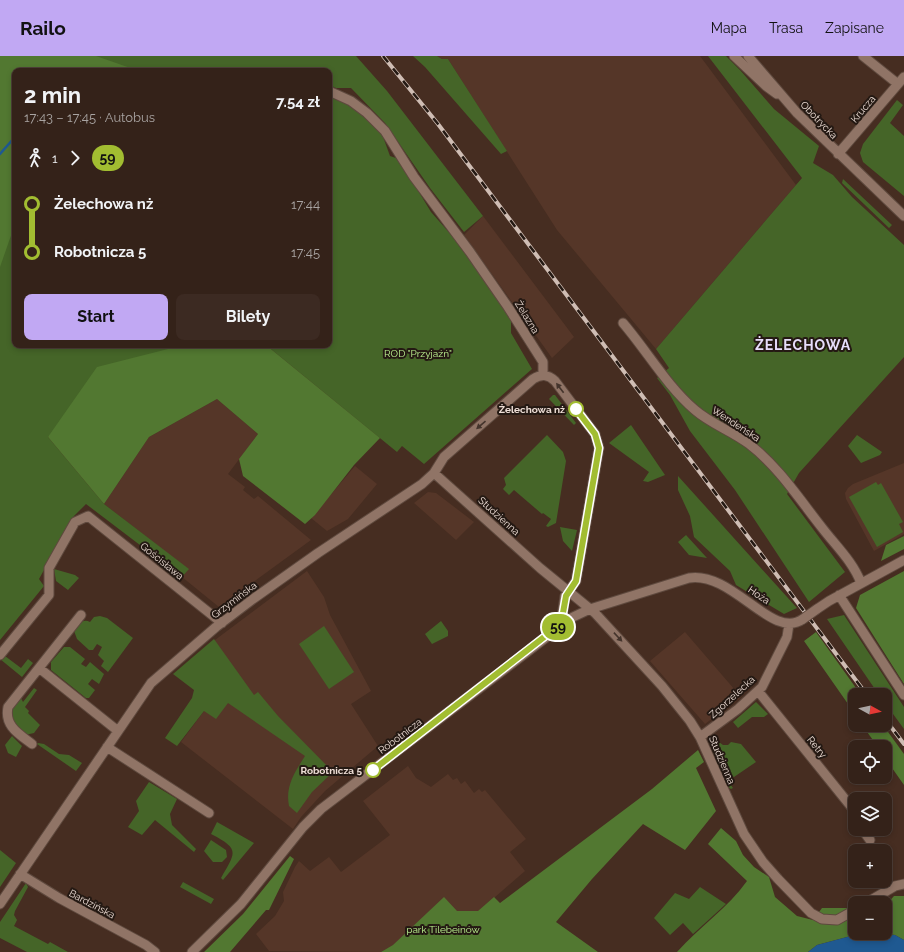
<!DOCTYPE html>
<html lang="pl">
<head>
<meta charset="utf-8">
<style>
	:root { --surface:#342219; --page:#3c2a22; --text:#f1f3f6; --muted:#a9a4a2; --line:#4e3f38; --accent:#c1a8f3 }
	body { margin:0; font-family:Raleway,sans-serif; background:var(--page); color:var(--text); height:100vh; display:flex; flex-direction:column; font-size:15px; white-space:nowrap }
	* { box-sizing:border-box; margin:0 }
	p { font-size:13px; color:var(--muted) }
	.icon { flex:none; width:22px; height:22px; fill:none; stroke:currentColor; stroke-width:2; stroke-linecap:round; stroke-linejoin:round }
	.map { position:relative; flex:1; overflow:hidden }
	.drawer { position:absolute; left:12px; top:12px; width:320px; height:280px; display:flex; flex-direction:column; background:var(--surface); border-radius:8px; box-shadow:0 2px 6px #0003,0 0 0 1px var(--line) }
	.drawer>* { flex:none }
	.badge { padding:0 8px; border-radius:13px; font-size:14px; line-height:26px }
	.needle { width:26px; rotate:98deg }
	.tools { position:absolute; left:848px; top:632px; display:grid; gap:8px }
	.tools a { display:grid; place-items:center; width:44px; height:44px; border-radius:8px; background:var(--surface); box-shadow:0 2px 6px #0003,0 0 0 1px var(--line); font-size:20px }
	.map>.badge { position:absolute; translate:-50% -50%; box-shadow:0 0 0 2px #fff }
	.legs { display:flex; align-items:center; gap:6px; height:44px; padding:0 12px; font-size:13px }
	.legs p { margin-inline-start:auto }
	.headline { display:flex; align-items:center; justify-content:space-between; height:68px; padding:0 12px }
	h1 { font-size:22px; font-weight:700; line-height:30px }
	.cta { display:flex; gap:8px; margin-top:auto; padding:8px 12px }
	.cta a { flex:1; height:46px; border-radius:8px; background:var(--accent); color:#111; font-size:16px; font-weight:700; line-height:46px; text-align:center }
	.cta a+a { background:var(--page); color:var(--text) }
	ul { padding:0 12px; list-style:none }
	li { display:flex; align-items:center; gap:14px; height:48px; font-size:15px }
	li i { display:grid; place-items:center; width:6px; height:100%; margin:0 5px; background:currentColor }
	li i::after { content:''; width:10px; height:10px; margin:-5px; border:3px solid; border-radius:50%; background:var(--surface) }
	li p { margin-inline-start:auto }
	li:first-child i { background:linear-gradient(#0000 50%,currentColor 0) }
	li:last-child i { background:linear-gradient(currentColor 50%,#0000 0) }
	header { display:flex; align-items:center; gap:24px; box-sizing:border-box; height:56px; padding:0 20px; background:var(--accent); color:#111 }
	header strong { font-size:19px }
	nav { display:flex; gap:22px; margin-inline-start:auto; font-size:14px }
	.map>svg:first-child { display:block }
	.built { fill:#553628 }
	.green { fill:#456528 }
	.forest { fill:#527831 }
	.water { fill:#1f5991 }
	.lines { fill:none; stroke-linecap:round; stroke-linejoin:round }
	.stream { stroke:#1f5991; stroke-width:2.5 }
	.minor-casing { stroke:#5e493e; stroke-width:11 }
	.minor { stroke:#907466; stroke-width:9 }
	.rail-casing { stroke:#cfbdb4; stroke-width:4 }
	.rail { stroke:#241913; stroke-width:2.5; stroke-dasharray:8; stroke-linecap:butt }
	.minor-bridge-casing { stroke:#5e493e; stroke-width:11; stroke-linecap:butt }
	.minor-bridge { stroke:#907466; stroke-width:9 }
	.oneway { fill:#44342c }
	.line-1-casing { stroke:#fff; stroke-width:9 }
	.line-1 { stroke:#a2bd31; stroke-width:6 }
	.stop-1-dot { fill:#fff; stroke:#a2bd31; stroke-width:2 }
	.labels { text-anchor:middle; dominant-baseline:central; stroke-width:4; stroke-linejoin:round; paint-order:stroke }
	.street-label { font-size:10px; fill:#eeded6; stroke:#241913 }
	.park-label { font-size:10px; fill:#bef592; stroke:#241913 }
	.stop-label { font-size:10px; font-weight:bold; fill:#eeded6; stroke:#241913; text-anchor:end }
	.district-label { font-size:14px; font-weight:bold; letter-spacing:1px; fill:#e7defb; stroke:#241913 }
</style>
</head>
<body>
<header>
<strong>Railo</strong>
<nav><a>Mapa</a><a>Trasa</a><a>Zapisane</a></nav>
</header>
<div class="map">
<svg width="904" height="896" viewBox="0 0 904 896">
	<rect width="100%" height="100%" fill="#462d21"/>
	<path class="built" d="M437,0H700L796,129L656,293L557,174L448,3H442Z
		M483,160L574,281L552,302L464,179Z
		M217,343L258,378L228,418L245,431L243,434L254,443L258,440L311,484L219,551L182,521L188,513L104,448L149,381Z
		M904,407V478L874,495L846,443L845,437L848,432L853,428Z
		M355,410L377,428L348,463L327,475L311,462Z
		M428,436L436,437L474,466L456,484L414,447Z
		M307,515L324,541L330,559L371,635L351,648L378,690L325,735L301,761L293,773L181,686L204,655L200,632L182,613L215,584Z
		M685,576L741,641L718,660L714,661L705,668L650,605Z
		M408,710L416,722L431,731L448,718L453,724L457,722L461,728L465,725L474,737L479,733L482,736L485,734L526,783L510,796L525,815L479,855H457L381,896L269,895L256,878L275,860L284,845L283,836L295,811L299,805L310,815L329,801L341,816L390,779L363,745Z"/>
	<path class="green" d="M0,0H356L387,35L483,160L464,176L430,132L385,67L351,32H336L329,29V15H15V289H231L48,381L104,448L189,513L182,521L86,448L74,460L39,523L44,530L0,584Z
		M413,0H437L442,3H448L507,95L501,98L425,11Z
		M708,0H726L740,14L774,53L819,90L813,107L833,119L852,141L904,189V301L799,417L787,438L845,516L809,546L735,434L690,375L670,339L657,322L669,312L656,293L802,122Z
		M329,40L342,43L372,65L381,75L390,100L399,103L431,156L461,190L511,262V277L532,313L424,408L402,390L397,396L266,289H329Z
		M897,44L903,49L890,67L904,80V140L863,106L860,97L863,88Z
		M843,123L892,169L889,172L842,127Z
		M553,339H555L576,367L574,369L549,343Z
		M631,369L665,419L648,426L643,425L649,416L609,387Z
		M547,379L563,396L566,405L556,467L548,471L546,470L551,463L543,457L542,458L514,434L509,439L503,433L506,429L504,422Z
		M857,379L882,396L880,399L861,407L848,390Z
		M678,420L797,552L784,558L736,529L730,515L694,481L690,460L678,434Z
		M876,426L878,429L881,427L903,466L899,468L903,476L877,491L849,441Z
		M560,471L577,474L572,495L563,485Z
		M686,479L707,502L689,499L678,486Z
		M54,513L75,519L79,522L68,534L56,525Z
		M844,559L904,651V673L885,647V639H879L827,563Z
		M100,560L107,562L133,582L108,616L101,610L104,605L98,599L102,591L97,588L93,594H89L77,583L74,575C78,568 83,562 90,566L94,561Z
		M441,565L448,575V580L432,588L425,578Z
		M324,570L354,616L329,633L299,588Z
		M214,583L254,639L258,636L278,660L333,716L312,736L297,757L289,750C285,730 295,716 305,700L228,647L216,663L204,655L177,690L165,682L192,642L194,634L173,618Z
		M64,591H70L85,603L81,608L86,611L90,606L104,618L99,628L92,623L88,628L95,634L89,642H86L51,614V606Z
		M5,600L21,612L28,603L33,607L22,621L0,603Z
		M34,632L37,634L25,651L29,655L28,657L40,669L34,677L25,679L14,670L10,656L20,640L23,646Z
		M756,646L768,658L764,661H752L738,672L733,666Z
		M12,680L22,690L16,701L8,697L5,689Z
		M713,681L718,683L719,686L723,689H728L731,686L741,688L756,706L734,721L731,719L728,721V725L733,732L731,733L728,731L711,691L710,687Z
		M38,687L44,688L59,698L69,699L82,707L76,715L37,688Z
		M149,726L177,743L170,758L172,769L196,793L194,796L155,764L142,779L128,771L139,755L136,745Z
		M217,766L254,787L223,824L221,822C236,796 240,793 211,778Z
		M211,784L226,794L227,801L222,806H213L204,795Z
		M0,794L16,807L0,831Z
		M183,826L214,843L211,848L180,831Z
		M26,827L28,831L15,855L14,859L17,864L14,870L48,888L50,886L68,896H27L0,882V866Z
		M700,831L726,848L693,878L683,867L670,879L654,862L675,837L689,843Z"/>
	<path class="forest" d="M0,0H96L139,15H15V168L0,211Z
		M231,289H266L380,382L354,409L315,459L305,468L243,420L239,403L258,378L217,343L149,381L104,448L48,381L97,311L172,292L226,291Z
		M904,480V493L881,505L886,489Z
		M904,515V628L856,552L860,539Z
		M816,576L861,639H855V658L804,585Z
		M862,669H883L904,698V729L885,702V691H878Z
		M698,694L704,706L696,712L716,755L685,794L643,768L592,823L556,866L598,896H381L393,889L444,841L457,855H478L494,841L500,847L652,733Z
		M721,772L736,785L743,799L754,811L769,821L775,841L797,860L813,864L822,852H853L855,853V877H862L817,889L808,896H677C699,871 728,852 747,825L708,788Z
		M290,800L294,803L269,854H266L230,896H204L243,858Z
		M894,840H904V884L895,879L881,877H885V850Z"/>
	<path class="water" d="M862,877L895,879L904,884V896H808L817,889Z"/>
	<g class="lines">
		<path class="stream" d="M0,98L15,81"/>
		<defs>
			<path id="minor" d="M734,0L766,30L777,38
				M748,0L797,57L904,160
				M863,0L898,28
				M329,35L351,45L367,57L385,75L414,121L470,196L508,251L543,306V319
				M838,98L904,21
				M623,267C647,295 667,330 695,354C711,368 732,375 749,388C778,410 800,444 823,473C837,491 853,506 861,527
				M434,417L540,512L595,557L662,630L690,665L700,681L744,778L763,806L778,823L811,857L822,863L837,864L855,854
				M839,539L904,639
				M817,553L829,545L904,504
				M0,599L49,539V512L75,466L88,460L222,567
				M39,612L118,675
				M758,635L853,753L855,762
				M700,681L738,653L762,631L787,581L789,568
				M32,688C19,678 4,670 8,651L81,559
				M107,691L209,757
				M862,773L870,784
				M20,818L59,842L146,889L155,896
				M866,847L895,830L904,828
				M0,848L151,627L216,571L253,543L318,497L422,428L434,417L444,401L533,323C541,318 548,318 555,325L595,378L599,392L576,525L565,540L561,568
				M192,896L241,848L303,771L321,753L573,561L590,553L689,522C733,515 772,585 803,563"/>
		</defs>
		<use href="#minor" class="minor-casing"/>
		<use href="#minor" class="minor"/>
		<defs>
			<path id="rail" d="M383,0L438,68L867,639
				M885,663L904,688"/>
		</defs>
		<use href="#rail" class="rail-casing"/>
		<use href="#rail" class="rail"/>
		<defs>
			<path id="minor-bridge" d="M803,563L817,553"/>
		</defs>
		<use href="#minor-bridge" class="minor-bridge-casing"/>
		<use href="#minor-bridge" class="minor-bridge"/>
	</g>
	<defs><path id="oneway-solid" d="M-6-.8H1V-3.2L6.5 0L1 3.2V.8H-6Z"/></defs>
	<g class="oneway">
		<use href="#oneway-solid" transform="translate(560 332) rotate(-127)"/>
		<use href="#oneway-solid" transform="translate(481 369) rotate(139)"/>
		<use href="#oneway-solid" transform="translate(618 581) rotate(47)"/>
	</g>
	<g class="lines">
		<defs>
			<path id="line-1" d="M373,714L561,568L566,540L576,525L599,392L595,378L576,353"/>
		</defs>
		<use href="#line-1" class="line-1-casing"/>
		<use href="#line-1" class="line-1"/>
	</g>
	<g class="stop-1-dot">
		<circle cx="576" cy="353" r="7"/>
		<circle cx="373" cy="714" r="7"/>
	</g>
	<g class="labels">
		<g class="street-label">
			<text transform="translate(863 53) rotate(-50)">Krucza</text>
			<text transform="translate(819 64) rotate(46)">Obotrycka</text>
			<text transform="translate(527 261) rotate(58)">Żelazna</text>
			<text transform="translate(736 368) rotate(33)">Wendeńska</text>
			<text transform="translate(499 460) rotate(42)">Studzienna</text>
			<text transform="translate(162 505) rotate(39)">Gościsława</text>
			<text transform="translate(759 539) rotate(34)">Hoża</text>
			<text transform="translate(234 544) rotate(-37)">Grzymińska</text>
			<text transform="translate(732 641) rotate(-42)">Zgorzelecka</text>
			<text transform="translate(400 680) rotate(-37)">Robotnicza</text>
			<text transform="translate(817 691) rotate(51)">Retry</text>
			<text transform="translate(722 704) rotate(67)">Studzienna</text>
			<text transform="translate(92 848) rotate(28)">Bardzińska</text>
		</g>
		<g class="park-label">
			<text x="418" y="297">ROD "Przyjaźń"</text>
			<text x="443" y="873">park Tilebeinów</text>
		</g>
		<g class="stop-label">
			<text x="565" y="353">Żelechowa nż</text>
			<text x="362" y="714">Robotnicza 5</text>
		</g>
		<g class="district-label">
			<text x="803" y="289">ŻELECHOWA</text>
		</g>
	</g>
</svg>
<div class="tools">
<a><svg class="needle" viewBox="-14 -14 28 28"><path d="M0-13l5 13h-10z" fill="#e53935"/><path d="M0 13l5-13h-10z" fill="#a9a4a2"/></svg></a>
<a><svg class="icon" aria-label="locate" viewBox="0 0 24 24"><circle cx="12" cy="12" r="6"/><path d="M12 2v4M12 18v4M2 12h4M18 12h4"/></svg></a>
<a><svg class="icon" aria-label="layers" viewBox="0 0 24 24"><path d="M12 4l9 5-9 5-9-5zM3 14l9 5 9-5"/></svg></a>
<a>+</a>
<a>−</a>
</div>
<b class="badge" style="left:558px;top:571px;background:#a2bd31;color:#111">59</b>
<section class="drawer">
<div class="headline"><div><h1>2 min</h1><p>17:43 – 17:45 · Autobus</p></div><b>7.54 zł</b></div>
<div class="legs"><svg class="icon" aria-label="walk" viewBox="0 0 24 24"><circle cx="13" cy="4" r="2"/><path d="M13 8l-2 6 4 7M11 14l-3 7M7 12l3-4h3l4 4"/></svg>1<svg class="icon" aria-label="forward" viewBox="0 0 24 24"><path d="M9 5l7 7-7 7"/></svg><b class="badge" style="background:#a2bd31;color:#111">59</b></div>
<ul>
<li><i style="color:#a2bd31"></i><b>Żelechowa nż</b><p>17:44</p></li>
<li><i style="color:#a2bd31"></i><b>Robotnicza 5</b><p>17:45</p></li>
</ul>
<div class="cta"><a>Start</a><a>Bilety</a></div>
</section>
</div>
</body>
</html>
